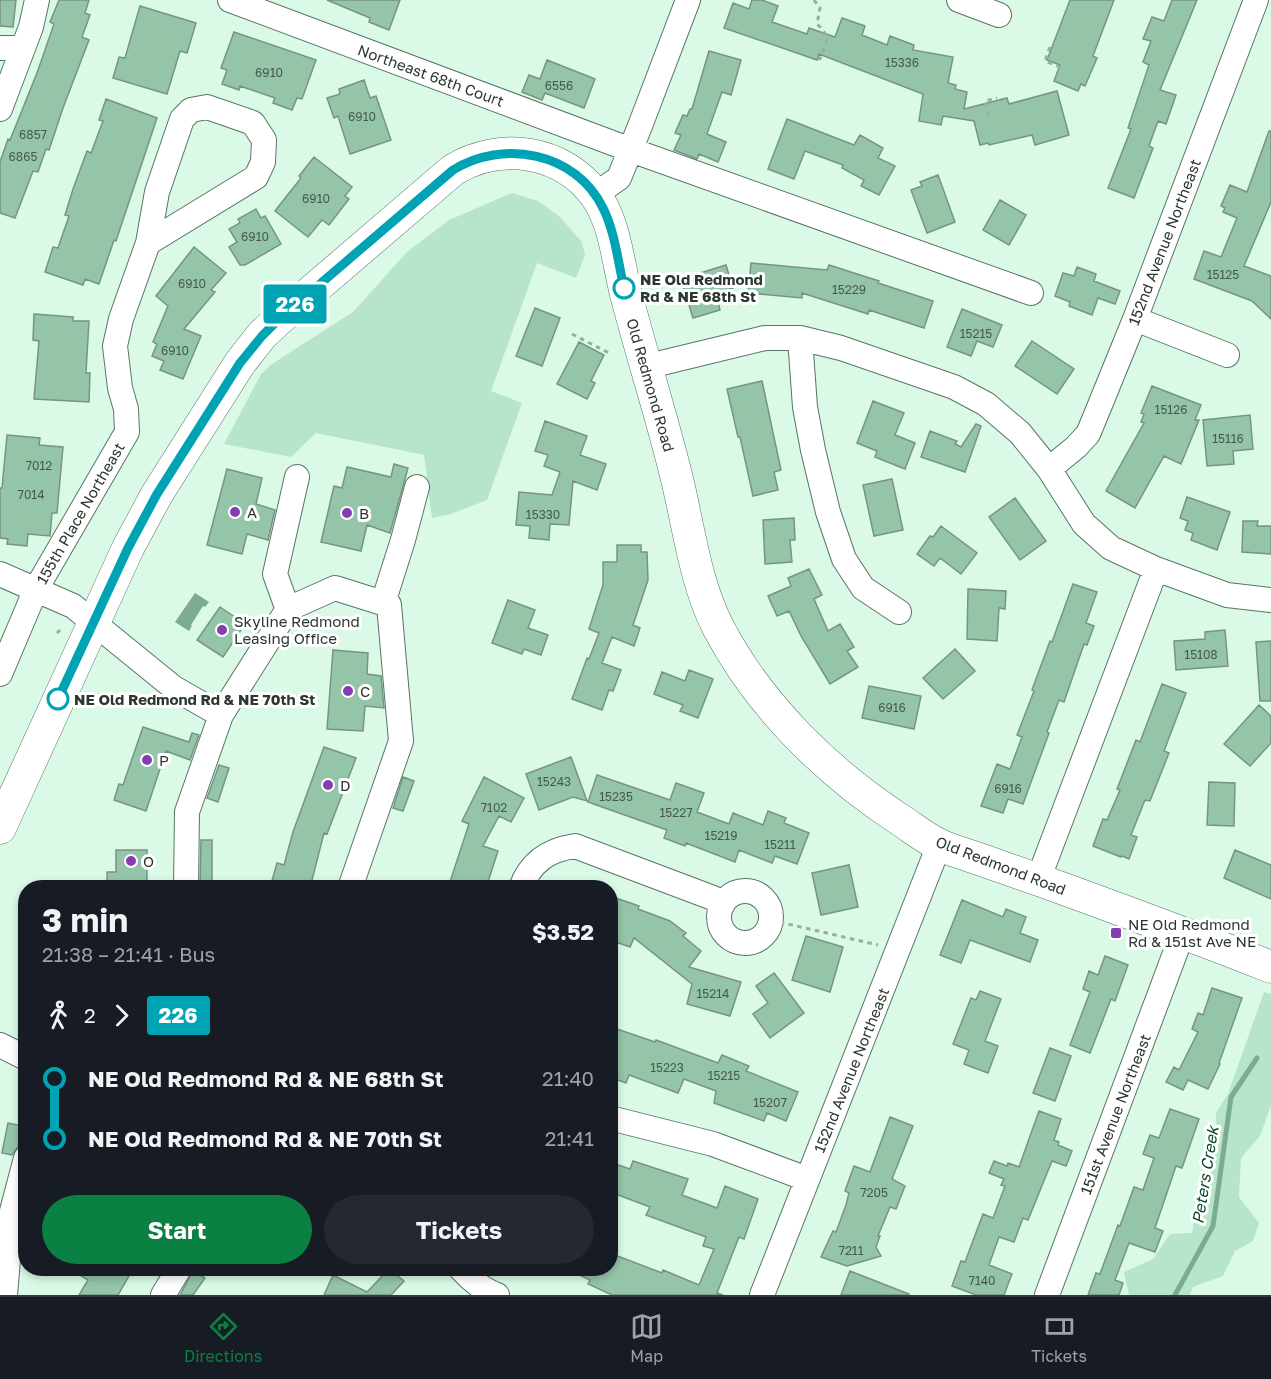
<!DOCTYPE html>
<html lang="en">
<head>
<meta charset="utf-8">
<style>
	:root { --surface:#171b24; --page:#242831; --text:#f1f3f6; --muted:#9ea1a6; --line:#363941; --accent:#0b8043 }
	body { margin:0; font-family:"Golos Text",sans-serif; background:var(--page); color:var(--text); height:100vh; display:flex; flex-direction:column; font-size:22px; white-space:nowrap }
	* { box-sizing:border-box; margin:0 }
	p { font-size:20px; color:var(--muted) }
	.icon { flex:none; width:33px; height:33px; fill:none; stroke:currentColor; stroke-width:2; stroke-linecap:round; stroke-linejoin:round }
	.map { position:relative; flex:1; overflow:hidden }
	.panel { position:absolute; left:18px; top:880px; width:600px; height:396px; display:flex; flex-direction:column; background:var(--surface); border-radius:24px; box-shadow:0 3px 9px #0003 }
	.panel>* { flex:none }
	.badge { padding:0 12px; border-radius:4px; font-size:21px; line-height:39px }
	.map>.badge { position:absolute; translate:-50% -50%; box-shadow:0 0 0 3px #fff }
	.legs { display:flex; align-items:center; gap:9px; height:66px; padding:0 24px; font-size:20px }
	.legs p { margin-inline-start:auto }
	.head { display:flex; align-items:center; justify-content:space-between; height:102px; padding:0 24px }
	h1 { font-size:33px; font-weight:700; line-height:45px }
	.action { display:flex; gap:12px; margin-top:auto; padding:12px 24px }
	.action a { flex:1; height:69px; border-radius:36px; background:var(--accent); color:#fff; font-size:24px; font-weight:700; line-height:69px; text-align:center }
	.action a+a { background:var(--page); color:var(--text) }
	ul { padding:0 24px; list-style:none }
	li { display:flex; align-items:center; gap:21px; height:60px; font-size:22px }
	li i { display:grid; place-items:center; width:9px; height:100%; margin:0 8px; background:currentColor }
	li i::after { content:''; width:15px; height:15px; margin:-8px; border:4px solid; border-radius:50%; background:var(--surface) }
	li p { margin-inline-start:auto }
	li:first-child i { background:linear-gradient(#0000 50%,currentColor 0) }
	li:last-child i { background:linear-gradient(currentColor 50%,#0000 0) }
	.tabs { display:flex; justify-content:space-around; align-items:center; height:84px; border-top:2px solid var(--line); background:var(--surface); font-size:16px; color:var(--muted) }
	.tabs a { display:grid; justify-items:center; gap:3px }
	.tabs .selected { color:var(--accent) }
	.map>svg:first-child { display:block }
	.green { fill:#b7e5cb }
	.water { fill:#7bab90 }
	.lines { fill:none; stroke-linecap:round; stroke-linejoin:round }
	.stream { stroke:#7bab90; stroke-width:5 }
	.building { fill:#94c5a9; stroke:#779483; stroke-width:1.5 }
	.minor-casing { stroke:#587565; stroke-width:26 }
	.major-casing { stroke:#587565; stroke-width:33 }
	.path { stroke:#96afa0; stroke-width:3; stroke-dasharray:4.5 4.5; stroke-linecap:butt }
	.minor { stroke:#fff; stroke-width:24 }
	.major { stroke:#fff; stroke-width:32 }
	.line-1-casing { stroke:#fff; stroke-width:14 }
	.line-1 { stroke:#00a3b4; stroke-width:9 }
	.stop-1-dot { fill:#fff; stroke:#00a3b4; stroke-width:3 }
	.poi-dot { fill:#853eb1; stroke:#fff; stroke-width:2 }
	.labels { text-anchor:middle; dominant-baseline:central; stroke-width:6; stroke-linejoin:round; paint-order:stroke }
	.number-label { font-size:12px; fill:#455a4e }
	.street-label { font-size:15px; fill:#2b3730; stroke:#fff }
	.stop-label { font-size:15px; font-weight:bold; fill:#2b3730; stroke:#fff; text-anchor:start }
	.poi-label { font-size:15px; fill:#2b3730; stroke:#fff; text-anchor:start }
	.water-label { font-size:16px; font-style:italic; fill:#0a492e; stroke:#fff }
</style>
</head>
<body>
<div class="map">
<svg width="1271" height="1295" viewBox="0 0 1271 1295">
	<rect width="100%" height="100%" fill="#dafae7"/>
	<path class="green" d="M512,193L538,201L559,216L582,242L585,255L576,278L537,263L491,391L522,403L487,500L451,514L432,518L424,455L316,433L291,457L224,444L261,374L272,364L353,312L407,252L449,220Z
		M1264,992L1271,994V1106L1260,1136L1241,1158L1239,1197L1259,1223L1253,1241L1235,1251L1223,1276L1193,1287L1190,1295H1129L1124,1272L1153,1259L1170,1234L1192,1233L1199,1190L1217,1148L1216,1113L1228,1094Z"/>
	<path class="water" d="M195,593L209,602L205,607L203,606L191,625L192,626L189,631L175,622Z"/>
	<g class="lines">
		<path class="stream" d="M1175,1295L1213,1226L1231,1097L1257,1058"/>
	</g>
	<path class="building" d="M0,0H16L13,27L0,26Z
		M59,0H89L85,13L90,15L82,37L89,40L63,108L49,150L46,149L38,172L33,171L15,218L0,213V162L8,139L10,140L37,73L54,24L50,22Z
		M327,0H400L389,30L369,22L370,18Z
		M752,0H762L778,6L772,22L807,34L809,28L835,37L842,18L865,26L862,35L887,45L890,36L914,45L913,50L953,57L948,83L956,85L955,89L967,92L964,109L1007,98L1009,104L1057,91L1069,135L1035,145L1032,135L989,145L988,143L980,145L974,121L943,116L941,125L919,121L923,94L819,54L817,60L724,28L733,3L749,9Z
		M1070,0H1114L1093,56L1097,58L1085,86L1081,84L1078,91L1054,81L1060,65L1047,60Z
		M1172,0H1197L1160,90L1176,95L1166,124L1158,121L1149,146L1153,148L1134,198L1108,188L1131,129L1128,128L1149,65L1143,62L1151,41L1143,39L1152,17L1164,21Z
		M140,6L196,23L187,53L180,51L167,94L113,78L119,57L125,58Z
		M234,32L316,60L302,99L297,98L292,110L273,103L275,98L240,86L239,90L222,84L227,70L221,68Z
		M709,51L741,60L731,95L722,92L707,134L726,142L718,162L699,154L697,159L674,150L681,135L675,133L683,115L687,116L690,109H692Z
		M547,60L595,79L584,108L545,93L542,100L522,92L529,75L540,79Z
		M364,80L370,98L376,96L391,140L350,154L338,116L334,118L327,98L340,94L339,89Z
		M106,99L157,118L116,241L114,240L99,284L85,279L83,285L45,272L53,247L58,248L69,216L65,215L73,189L87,151L91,153L103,121L99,120Z
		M787,119L854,145L860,135L883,148L878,158L895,166L879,195L861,186L864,180L842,168L843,165L805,151L794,179L768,169Z
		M1269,131H1271V202L1244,266L1271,276V319L1252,301L1194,279L1204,251L1221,257L1237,218L1223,212L1225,208L1221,206L1230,185L1247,192Z
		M314,157L352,187L345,196L349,199L329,225L322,220L308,237L275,211L301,178L299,176Z
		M938,175L955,222L927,233L911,190L922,186L920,182Z
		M1000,200L1026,215L1009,245L983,230Z
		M256,209L261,218L265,216L281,244L245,265H240L229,247L237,242L229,229L240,223L238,219Z
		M194,247L226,273L211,290L215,292L184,329L201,336L183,379L160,370L164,361L152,356L157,344L153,342L168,306L156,296Z
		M751,263L827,270L829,265L879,281L878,283L933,301L924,328L869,310L868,314L802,293V298L748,293Z
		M726,265L733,288L716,293L720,310L693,318L681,279Z
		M1077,267L1096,274L1094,281L1120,291L1115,304L1098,298L1092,315L1069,306L1070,302L1055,296L1063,273L1074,276Z
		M535,308L560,318L542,366L516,356Z
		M962,309L1002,325L993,347L977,341L971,356L947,347Z
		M34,314L73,317V321H89L86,373H90L89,402L34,399L39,341L33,340Z
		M1032,341L1074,369L1057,394L1015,366Z
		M579,342L604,355L591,381L595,383L587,399L557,384Z
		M762,381L781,470L774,472L778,490L753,496L740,437H738L727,389Z
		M1152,386L1201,405L1195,420H1199L1181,464L1164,456L1135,508L1106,491L1144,423L1141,422L1144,414L1141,413Z
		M873,401L904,413L895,435L915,443L905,469L875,457L877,451L857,443Z
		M1250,415L1253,449L1233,451L1234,464L1207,466L1203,420Z
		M545,421L587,436L580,455L606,464L597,490L573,481L569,525L550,524L549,540L529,538L530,526L516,525L519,492L552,495L560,472L544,466L548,455L535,451Z
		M976,424L981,426L965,472L921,457L930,431L957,441L955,444L961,447Z
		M7,435L40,438L39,445L63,447L57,513H52L50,536L28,534L27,546L7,544L8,539L0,538V488H2Z
		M394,464L408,468L390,533L367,525L361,551L321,542L334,486L342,488L347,467L391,477Z
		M227,469L262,478L256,504L275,510L268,540L247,534L242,554L207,545Z
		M892,479L903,530L874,536L863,485Z
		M1187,497L1230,512L1217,550L1191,540L1193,533L1185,530L1188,521L1180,518Z
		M1015,498L1046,541L1020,560L989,517Z
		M794,518L795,540H790L792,562L765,564L763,520Z
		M1243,521H1258L1257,526H1271V554L1242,552Z
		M941,526L977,553L961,574L940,558L934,566L917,554L930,536L933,537Z
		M617,545H641V552H647L648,580L633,625L640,628L634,646L612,637L602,663L621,670L613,691L609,690L602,710L572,699L587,658L589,659L599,633L589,629L603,585V562H617Z
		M809,569L822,595L814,599L828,631L840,624L854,647L847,651L858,667L830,684L801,636L789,611L777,616L768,596L791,586L788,578Z
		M1073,584L1097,592L1086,623L1094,626L1087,645L1084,644L1064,702L1059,700L1047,732L1049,733L1023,804L1008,799L1003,813L981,806L997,764L1010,769L1022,737L1017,735L1034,691L1032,690L1050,641L1052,642Z
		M968,589L1006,591L1005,609L999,608L997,641L967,639Z
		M508,600L535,610L528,628L548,635L541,655L524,649L522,654L492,643Z
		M220,607L245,624L223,657L197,640Z
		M1225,630L1228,666L1176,670L1174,641L1205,639V632Z
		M1271,641V701H1260L1256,642Z
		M955,649L975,671L943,699L923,678Z
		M333,650L368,653L367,674L381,676L384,708L365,706L363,731L327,729Z
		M689,670L713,679L698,718L680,711L683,705L654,694L662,672L685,681Z
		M1162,684L1186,693L1164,751L1169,753L1150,801L1145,800L1131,835L1137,837L1129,859L1122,856L1121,857L1093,846L1103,819L1107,820L1120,790L1117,789L1136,740L1140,742Z
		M869,686L921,696L914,729L862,718Z
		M1259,705L1271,716V743L1250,766L1224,744Z
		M143,727L189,742L192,733L199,735L190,760L166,751L146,811L114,800L119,784L123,785Z
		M324,747L356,758L327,834L324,833L310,888H270L277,863L284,865L293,832Z
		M571,757L587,801L573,797L539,810L526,774Z
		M219,765L229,768L218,802L207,798Z
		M597,775L670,800L676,783L704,793L697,812L729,824L733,813L763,825L768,811L786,818L784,823L809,833L797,864L775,856L772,863L739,850L735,862L686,843L685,846L664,838L667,830L588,802Z
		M403,777L414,781L403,811L393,808Z
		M484,777L524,798L511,822L499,816L483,846L498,851L486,888H448L469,824L462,821Z
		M1209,782L1235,783L1234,826L1207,825Z
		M201,840H212V888H200Z
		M116,850H147V888H107V872H116Z
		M1235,850L1271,865V899L1224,878Z
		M849,865L858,907L821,915L812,873Z
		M610,896L639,906L638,909L670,921L686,933L683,936L701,951L689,967L741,982L730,1016L687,1004L692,984L634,938L630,947L610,940Z
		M962,900L1003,917L1006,909L1026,917L1020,933L1038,940L1030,962L970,940L961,963L940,955Z
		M806,936L843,947L830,992L792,980Z
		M1105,956L1128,965L1115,1001L1111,999L1090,1053L1070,1045L1090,992L1083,989L1089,971L1098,975Z
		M774,973L804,1013L770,1038L753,1014L768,1003L756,986Z
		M1212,988L1242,998L1219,1063L1220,1064L1208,1089L1188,1080L1183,1090L1166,1082L1174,1067L1179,1070L1198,1032L1192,1029L1198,1013L1203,1015Z
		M980,991L1001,999L985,1041L998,1046L988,1073L964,1064L969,1050L953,1044L971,998L976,1000Z
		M617,1029L655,1042L656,1040L718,1063L722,1055L749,1066L746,1071L798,1092L786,1121L767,1113L764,1121L714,1103L716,1091L684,1079L678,1093L629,1075L626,1083L610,1077V1033L615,1034Z
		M1050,1048L1071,1056L1055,1101L1033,1093Z
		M1170,1109L1199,1119L1182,1168L1176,1166L1155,1228L1163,1231L1155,1252L1129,1243L1115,1280L1123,1283L1119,1295H1088L1096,1273L1100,1274L1118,1225L1120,1226L1134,1187L1143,1190L1154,1158L1143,1154L1150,1135L1159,1138Z
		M1039,1111L1061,1119L1054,1140L1059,1142L1058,1145L1072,1151L1066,1166L1052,1161L1028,1220L1023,1218L1014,1242L999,1237L989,1265L1012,1274L1004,1295H976L952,1286L961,1261L965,1262L983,1214L993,1218L1005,1186L1001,1185L1004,1179L989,1173L994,1161L1007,1166L1008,1163L1019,1167Z
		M890,1117L913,1126L892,1179L905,1186L896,1209L890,1207L878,1236H880L876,1247L881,1256L847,1266L821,1257L833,1231L836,1232L846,1205L849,1193L845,1191L854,1166L870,1172Z
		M8,1123L22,1126L18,1147L12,1155L2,1153Z
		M633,1161L688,1179L682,1195L717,1208L725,1186L758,1199L744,1239L739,1237L717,1293L723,1295H612L588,1284L590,1280L567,1269H610V1253L662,1273L663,1270L699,1285L714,1249L703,1246L706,1237L646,1215L650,1207L610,1192V1162L630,1169Z
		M70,1269H133L118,1295H79L88,1280Z
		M389,1269L404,1281L391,1295H324L333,1275L367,1292Z
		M193,1271L205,1278L193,1295H180Z
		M850,1271L909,1294L908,1295H841Z"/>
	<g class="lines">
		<defs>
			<path id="minor" d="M230,0L631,150L1031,293
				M959,0L999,15
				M0,48H22
				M0,109L31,27L37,0
				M595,195L619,178L640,126L688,0
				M1135,319L1227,355
				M800,338L805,407L813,450L828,512L844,559L863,588L899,612
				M645,367L765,338H800L841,348L954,387L986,404L1020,433L1049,469L1084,524L1111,548L1156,569L1227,595L1271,600
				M1049,469L1076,447L1088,434L1098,410L1135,319L1256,0
				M0,574L73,606L174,688L221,715
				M383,603L403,540L417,487
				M288,610L275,574L297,477
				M0,674L36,589L127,432L126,409L120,388L115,346L121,319L148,243L157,192L182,119L191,110L207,107L253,123L264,140L263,162L256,177L148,243
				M1038,880L1156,569
				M186,888L187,812L221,715L288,609L335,588L389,605L401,741L350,888
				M521,888C530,862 548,850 575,846L713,898L723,904
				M719 917a26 26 0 1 1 52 0a26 26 0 1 1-52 0Z
				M0,1045L26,1058
				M610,1118L713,1144L807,1179
				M461,1269C471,1280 483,1290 497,1295
				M5,1295L12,1211L26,1158
				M163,1295L179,1269
				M762,1295L939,845
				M1047,1295L1183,932"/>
			<path id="major" d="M0,828L128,548L157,494L240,363L262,335L278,320L453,170C500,141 563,150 596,196C615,223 618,262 626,294C642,356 662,417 677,479C689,528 695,582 718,627C759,706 828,773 902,821C914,829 926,839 940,845C949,850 960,852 970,856C994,864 1018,873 1042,881C1119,909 1195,937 1271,967"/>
		</defs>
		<use href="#minor" class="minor-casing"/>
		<use href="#major" class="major-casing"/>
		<path class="path" d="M814,0L820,8L817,24C831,37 827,42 820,59L818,58
			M1050,47L1045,61L1060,67
			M989,116L985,101L997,98
			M572,334L609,353
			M57,633L60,630
			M771,920L878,945"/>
		<use href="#minor" class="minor"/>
		<use href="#major" class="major"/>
	</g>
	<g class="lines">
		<defs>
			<path id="line-1" d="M58,699L128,548L157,494L240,363L262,336L278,320L453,170C503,139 576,152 603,208C615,232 618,262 624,288"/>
		</defs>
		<use href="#line-1" class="line-1-casing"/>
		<use href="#line-1" class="line-1"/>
	</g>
	<g class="stop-1-dot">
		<circle cx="624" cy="288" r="10"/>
		<circle cx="58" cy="699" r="10"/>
	</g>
	<g class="poi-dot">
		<circle cx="235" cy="512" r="6"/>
		<circle cx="347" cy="513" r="6"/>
		<circle cx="222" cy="630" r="6"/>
		<circle cx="348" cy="691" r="6"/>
		<circle cx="147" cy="760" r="6"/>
		<circle cx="328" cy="785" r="6"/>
		<circle cx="131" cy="861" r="6"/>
		<rect x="1110" y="927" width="12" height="12" rx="3"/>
	</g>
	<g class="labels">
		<g class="number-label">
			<text x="902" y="62">15336</text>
			<text x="269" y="72">6910</text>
			<text x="559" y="85">6556</text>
			<text x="362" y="116">6910</text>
			<text x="33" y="134">6857</text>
			<text x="23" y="156">6865</text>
			<text x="316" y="198">6910</text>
			<text x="255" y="236">6910</text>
			<text x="1223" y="274">15125</text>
			<text x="192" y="283">6910</text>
			<text x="849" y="289">15229</text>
			<text x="976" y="333">15215</text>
			<text x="175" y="350">6910</text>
			<text x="1171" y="409">15126</text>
			<text x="1228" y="438">15116</text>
			<text x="39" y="465">7012</text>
			<text x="31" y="494">7014</text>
			<text x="543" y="514">15330</text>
			<text x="1201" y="654">15108</text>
			<text x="892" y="707">6916</text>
			<text x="554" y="781">15243</text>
			<text x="1008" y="788">6916</text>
			<text x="616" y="796">15235</text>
			<text x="494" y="807">7102</text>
			<text x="676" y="812">15227</text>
			<text x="721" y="835">15219</text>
			<text x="780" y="844">15211</text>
			<text x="713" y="993">15214</text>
			<text x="667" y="1067">15223</text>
			<text x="724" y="1075">15215</text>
			<text x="770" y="1102">15207</text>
			<text x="874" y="1192">7205</text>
			<text x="851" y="1250">7211</text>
			<text x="982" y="1280">7140</text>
		</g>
		<g class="street-label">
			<text transform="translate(431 75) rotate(20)">Northeast 68th Court</text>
			<text transform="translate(1164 242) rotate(-69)">152nd Avenue Northeast</text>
			<text transform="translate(651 385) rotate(74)">Old Redmond Road</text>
			<text transform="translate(80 513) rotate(-60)">155th Place Northeast</text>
			<text transform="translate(1001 865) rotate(21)">Old Redmond Road</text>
			<text transform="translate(851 1070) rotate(-68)">152nd Avenue Northeast</text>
			<text transform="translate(1115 1114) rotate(-69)">151st Avenue Northeast</text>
		</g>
		<g class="stop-label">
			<text x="640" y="279">NE Old Redmond<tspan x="640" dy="17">Rd &amp; NE 68th St</tspan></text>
			<text x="74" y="699">NE Old Redmond Rd &amp; NE 70th St</text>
		</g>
		<g class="poi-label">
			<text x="247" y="512">A</text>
			<text x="359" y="513">B</text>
			<text x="234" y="621">Skyline Redmond<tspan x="234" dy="17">Leasing Office</tspan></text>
			<text x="360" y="691">C</text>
			<text x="159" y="760">P</text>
			<text x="340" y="785">D</text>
			<text x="143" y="861">O</text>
			<text x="1128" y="924">NE Old Redmond<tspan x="1128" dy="17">Rd &amp; 151st Ave NE</tspan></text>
		</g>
		<g class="water-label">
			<text transform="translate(1205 1175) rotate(-81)">Peters Creek</text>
		</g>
	</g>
</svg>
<b class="badge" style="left:295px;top:304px;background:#00a3b4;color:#fff">226</b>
<section class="panel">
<div class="head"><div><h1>3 min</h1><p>21:38 – 21:41 · Bus</p></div><b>$3.52</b></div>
<div class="legs"><svg class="icon" aria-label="walk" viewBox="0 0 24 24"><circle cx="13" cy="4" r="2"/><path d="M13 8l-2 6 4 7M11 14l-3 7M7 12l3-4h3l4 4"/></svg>2<svg class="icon" aria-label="forward" viewBox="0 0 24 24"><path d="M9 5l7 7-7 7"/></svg><b class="badge" style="background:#00a3b4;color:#fff">226</b></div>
<ul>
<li><i style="color:#00a3b4"></i><b>NE Old Redmond Rd &amp; NE 68th St</b><p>21:40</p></li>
<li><i style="color:#00a3b4"></i><b>NE Old Redmond Rd &amp; NE 70th St</b><p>21:41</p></li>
</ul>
<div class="action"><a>Start</a><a>Tickets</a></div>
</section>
</div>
<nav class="tabs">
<a class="selected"><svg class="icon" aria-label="directions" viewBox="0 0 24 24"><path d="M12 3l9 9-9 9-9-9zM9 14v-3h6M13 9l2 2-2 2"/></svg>Directions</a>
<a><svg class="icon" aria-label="map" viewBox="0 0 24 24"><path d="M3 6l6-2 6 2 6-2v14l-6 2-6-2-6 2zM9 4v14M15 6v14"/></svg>Map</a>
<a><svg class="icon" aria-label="tickets" viewBox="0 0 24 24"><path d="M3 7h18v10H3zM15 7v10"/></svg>Tickets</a>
</nav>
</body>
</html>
